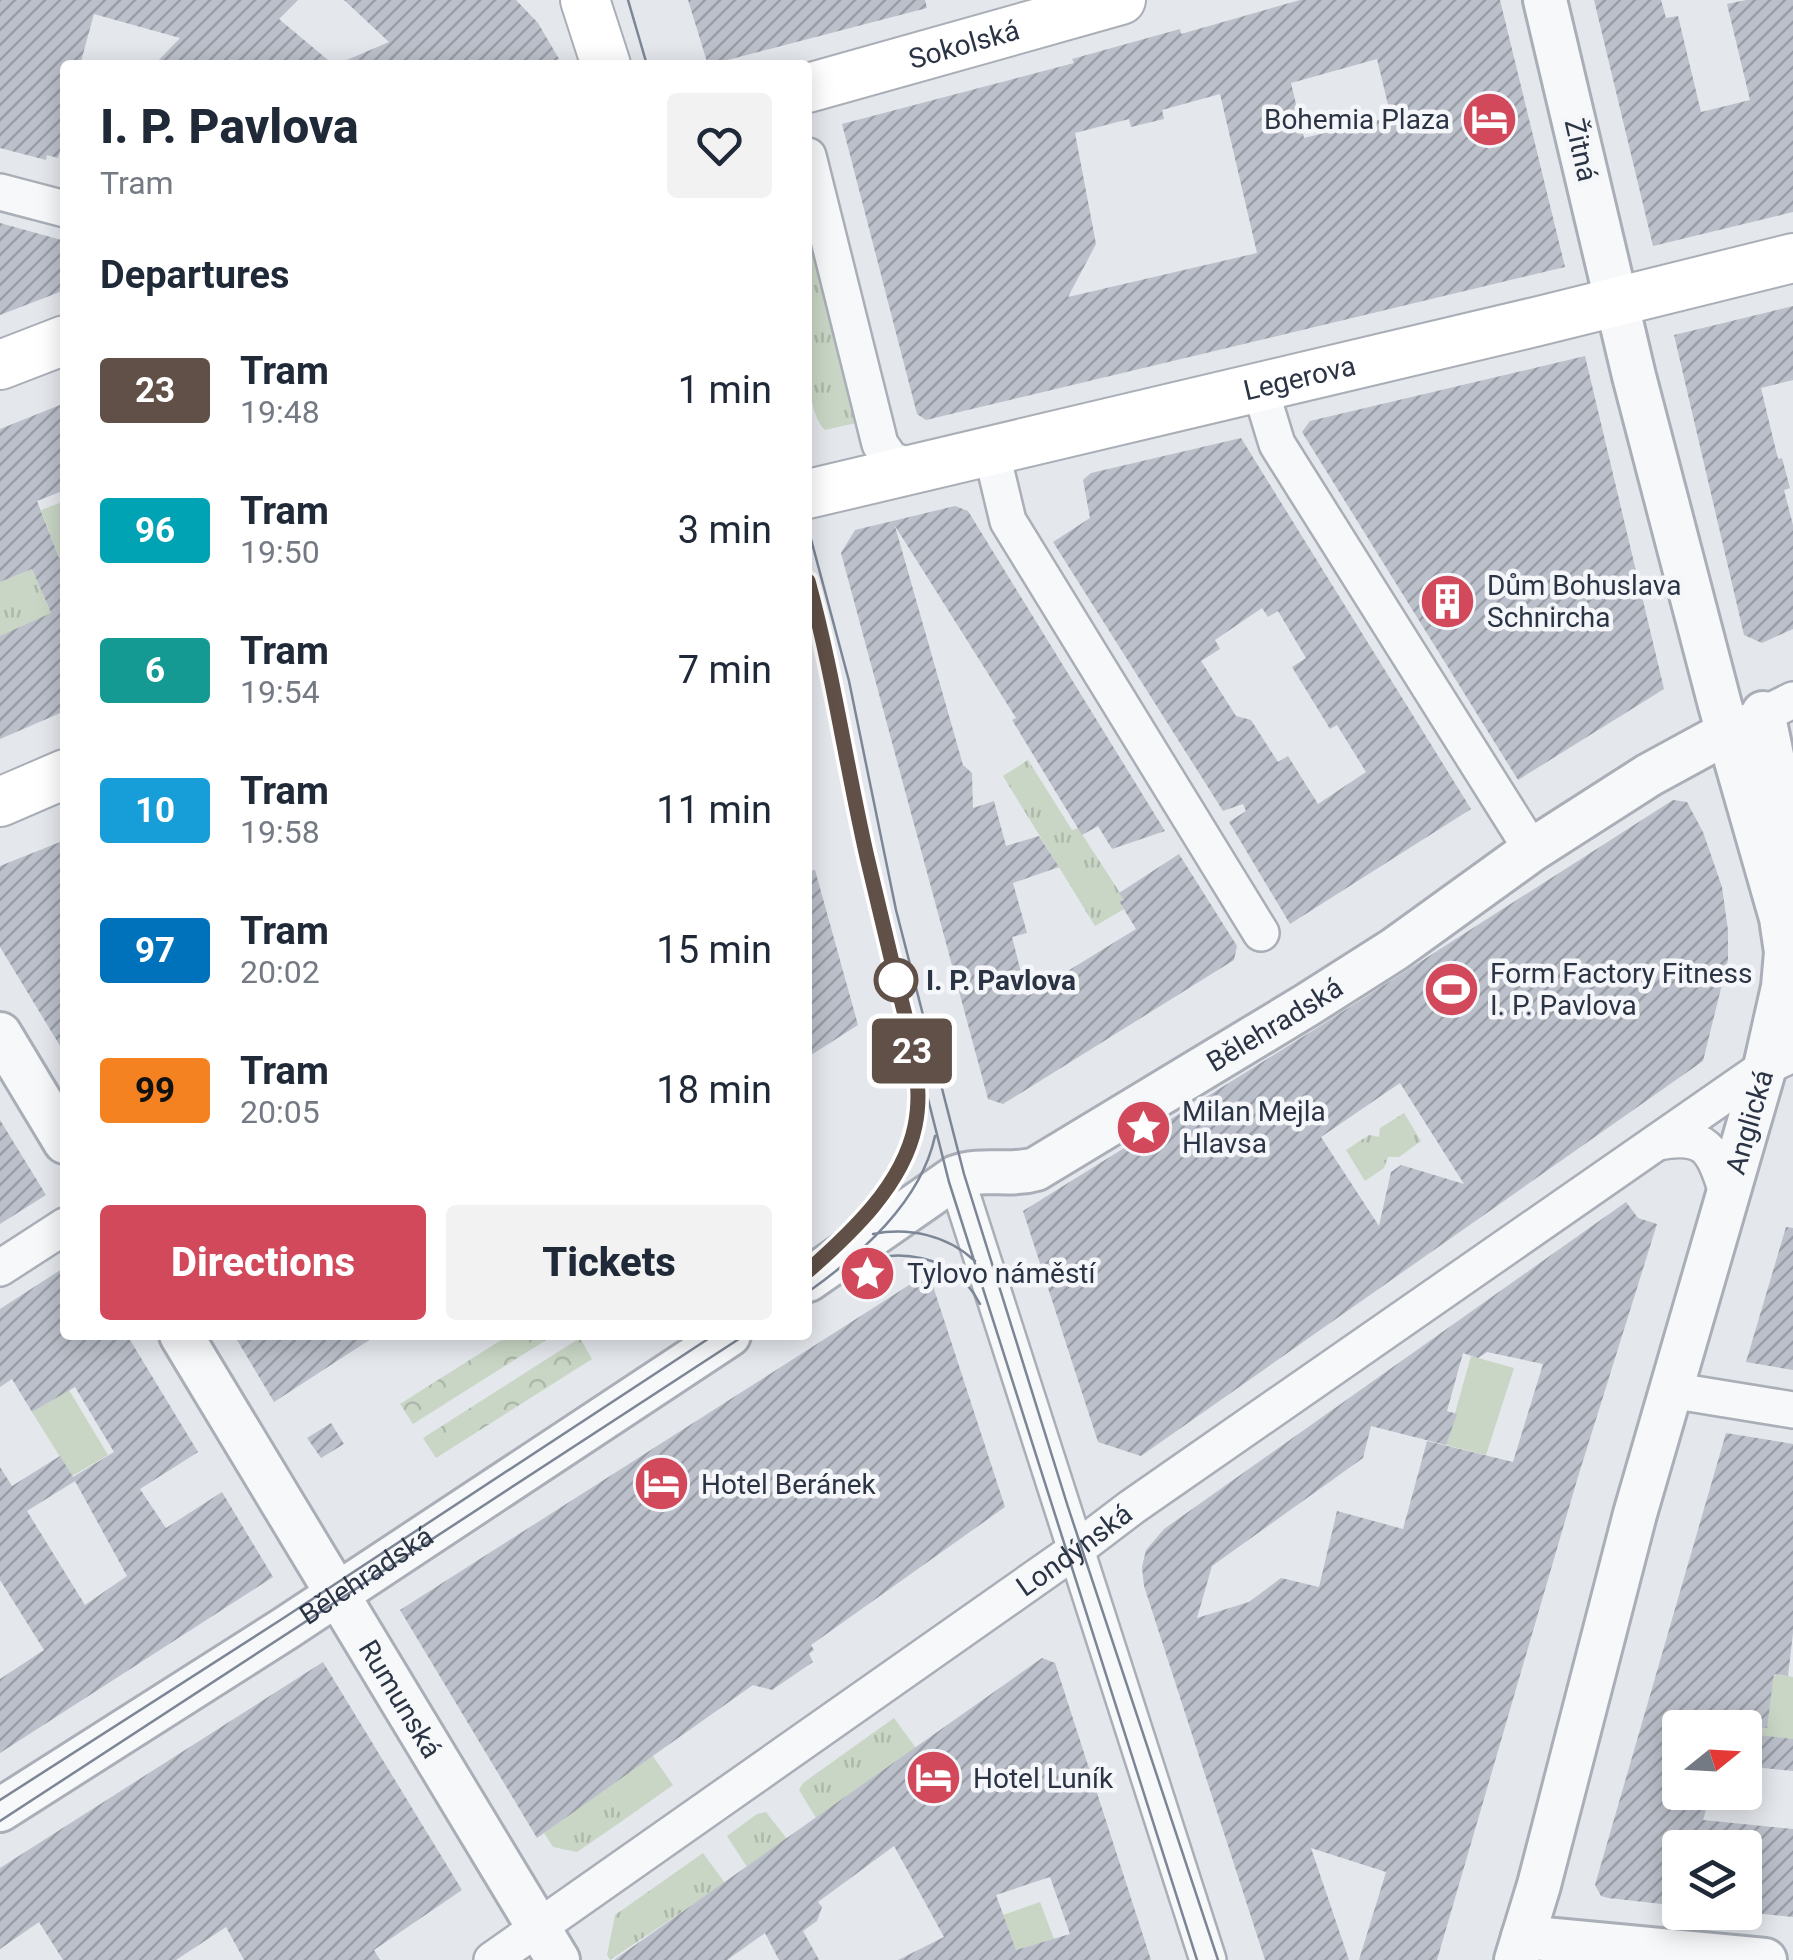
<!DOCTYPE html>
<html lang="en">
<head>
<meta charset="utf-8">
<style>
	:root { --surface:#fff; --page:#f2f2f3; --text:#1f2937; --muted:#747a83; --accent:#d1495b }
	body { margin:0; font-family:Roboto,sans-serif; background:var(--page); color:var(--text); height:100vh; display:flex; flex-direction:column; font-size:38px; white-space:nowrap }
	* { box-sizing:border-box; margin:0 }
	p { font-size:32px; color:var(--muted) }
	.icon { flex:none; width:55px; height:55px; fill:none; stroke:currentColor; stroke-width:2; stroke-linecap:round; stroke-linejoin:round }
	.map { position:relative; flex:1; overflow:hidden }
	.details { position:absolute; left:60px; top:60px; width:752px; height:1280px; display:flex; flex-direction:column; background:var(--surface); border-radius:10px; box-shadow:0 5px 25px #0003 }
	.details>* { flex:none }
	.badge { padding:0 20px; border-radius:8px; font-size:35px; line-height:65px }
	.needle { width:65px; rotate:72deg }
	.fabs { position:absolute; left:1662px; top:1710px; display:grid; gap:20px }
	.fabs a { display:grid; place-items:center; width:100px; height:100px; border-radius:10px; background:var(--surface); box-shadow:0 5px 25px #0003; font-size:50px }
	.map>.badge { position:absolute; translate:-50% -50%; box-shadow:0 0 0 5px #fff }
	h2 { padding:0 40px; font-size:38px; line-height:90px }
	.round { display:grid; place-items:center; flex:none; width:105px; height:105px; border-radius:10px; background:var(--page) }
	.headline { display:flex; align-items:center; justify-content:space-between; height:170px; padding:0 40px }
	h1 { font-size:48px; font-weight:800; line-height:75px }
	.button { display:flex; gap:20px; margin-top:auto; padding:20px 40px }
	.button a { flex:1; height:115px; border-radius:10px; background:var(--accent); color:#fff; font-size:40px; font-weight:800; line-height:115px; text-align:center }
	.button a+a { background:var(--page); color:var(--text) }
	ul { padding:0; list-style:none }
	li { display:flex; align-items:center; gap:30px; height:140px; padding:0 40px }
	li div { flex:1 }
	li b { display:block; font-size:38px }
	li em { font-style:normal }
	li .badge { min-width:110px; font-weight:700; text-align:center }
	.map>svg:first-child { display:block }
	.grass { fill:url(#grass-tufts) }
	.forest { fill:url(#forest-crowns) }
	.garden { fill:#c9d6c5 }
	.building { fill:url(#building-hatch); fill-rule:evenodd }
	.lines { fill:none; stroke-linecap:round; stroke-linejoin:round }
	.minor-casing { stroke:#a9aeb7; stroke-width:40 }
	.tertiary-casing { stroke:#a9aeb7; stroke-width:48 }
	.secondary-casing { stroke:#a9aeb7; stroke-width:52 }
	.minor { stroke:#f7f8fa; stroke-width:35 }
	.tertiary { stroke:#f7f8fa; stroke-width:42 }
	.secondary { stroke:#fff; stroke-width:48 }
	.tram { stroke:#7d8696; stroke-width:2.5 }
	.line-casing { stroke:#fff; stroke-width:22 }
	.line { stroke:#605047; stroke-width:15 }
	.stop-dot { fill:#fff; stroke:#605047; stroke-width:5 }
	.labels { text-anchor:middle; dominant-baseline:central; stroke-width:9; stroke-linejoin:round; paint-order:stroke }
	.street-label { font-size:28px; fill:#2b3445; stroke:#f4f6f9 }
	.poi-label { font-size:28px; fill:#2b3445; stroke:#f4f6f9; text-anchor:start }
	.stop-label { font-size:28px; font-weight:bold; fill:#2b3445; stroke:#f4f6f9; text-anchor:start }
</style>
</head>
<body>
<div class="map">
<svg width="1793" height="1960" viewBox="0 0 1793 1960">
	<defs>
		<pattern id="grass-tufts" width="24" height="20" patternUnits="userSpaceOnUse" patternTransform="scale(2.5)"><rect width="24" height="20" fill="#c9d6c5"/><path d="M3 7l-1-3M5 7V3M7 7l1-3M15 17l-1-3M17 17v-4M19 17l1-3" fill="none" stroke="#adb8ab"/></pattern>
		<pattern id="forest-crowns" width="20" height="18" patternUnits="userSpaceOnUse" patternTransform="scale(2.5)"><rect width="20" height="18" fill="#c9d6c5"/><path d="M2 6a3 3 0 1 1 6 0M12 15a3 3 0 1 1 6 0" fill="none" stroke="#adb8ab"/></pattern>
		<pattern id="building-hatch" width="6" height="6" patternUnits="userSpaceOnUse" patternTransform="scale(2.5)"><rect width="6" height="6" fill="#bbc0ca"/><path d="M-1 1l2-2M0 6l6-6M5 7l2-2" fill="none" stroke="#989da6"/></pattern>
	</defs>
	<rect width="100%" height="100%" fill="#e4e7ec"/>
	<path class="grass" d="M808,231L856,423L825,430C797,404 807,273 808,231Z
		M65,501V556L59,558L41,510Z
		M32,569L52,616L0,638V582Z
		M1028,760L1072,830L1078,828L1124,899L1119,902L1124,909L1095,926L1003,776Z
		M1404,1113L1421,1141L1399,1157H1388L1384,1168L1365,1181L1346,1150L1369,1135L1379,1137L1380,1128Z
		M894,1718L916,1748L816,1818L799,1790L803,1783Z
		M603,1790L625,1819L577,1852L553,1847L544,1833Z
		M766,1812L787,1839L747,1867L727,1836L757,1814Z
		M703,1853L725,1883L610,1960L607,1955L615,1915Z"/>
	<path class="forest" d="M509,1335H554L413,1424L400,1404Z
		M580,1338L592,1359L436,1458L423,1438Z"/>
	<path class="garden" d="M1471,1356L1514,1368L1486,1455L1446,1445Z
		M69,1390L108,1455L72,1476L32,1412Z
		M1774,1674L1793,1677V1739L1745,1734V1728L1771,1697Z
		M652,1755L673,1785L625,1819L603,1790Z
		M1040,1902L1054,1939L1016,1950L1003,1915Z"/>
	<path class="building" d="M0,0H298L279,19L334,65H154L180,38L94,14L80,65H65V133L58,158L47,155L46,160L0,148Z
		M344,0H516L538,23L559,59L543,65H335L389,42Z
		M688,0H925L927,8L708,65Z
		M1300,0H1500L1565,267L926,420L917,414L842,124L1074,63L1072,59L1180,29L1181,34ZM1377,59L1391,117L1304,138L1291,83ZM1220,94L1257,253L1068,297L1096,244L1075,133L1129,119L1131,127L1164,119L1162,110Z
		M1594,0H1661L1666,18L1678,16L1701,112L1750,100L1727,4L1746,0H1793V212L1653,246Z
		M0,223L65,241V290L0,315Z
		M1793,306V380L1761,388L1778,459L1782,458L1790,488L1784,490L1793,525V629L1762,643L1744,635L1674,335Z
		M1585,356L1664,689L1518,780L1302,432L1310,421Z
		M65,403V490L37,501L59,558L65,556V711L0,739V636L51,613L32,569L0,582V429Z
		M1241,438L1471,809L1290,924L1229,822L1246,811L1243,804L1223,811L1053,542L1090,518L1083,480L1091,473ZM1262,608L1268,617L1278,611L1306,658L1292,667L1330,729L1337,725L1366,772L1318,804L1288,756L1278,762L1251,720L1236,716L1201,661L1220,649L1215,640Z
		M955,506L968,511L1165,831L1112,849L1098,826L1082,835L1012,720L1016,718L895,526L963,765L972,773L973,808L994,801L1006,846L1039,836L1059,867L1013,883L1027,933L1012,937L1027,996L1136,929L1119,901L1124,900L1119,893L1179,854L1237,946L1234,960L1003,1104L988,1099L841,553L855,530Z
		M1673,800L1687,802L1703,832L1722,887L1728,930V960L1703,1061L1141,1456L1098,1442L1023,1211L1320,1026ZM1400,1083L1464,1184L1401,1165L1391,1172L1379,1226L1321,1137Z
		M65,840V1054L0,947V866Z
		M815,870L858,1025L808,1057V871Z
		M0,1120L46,1195L0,1224Z
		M1626,1202L1638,1218L1657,1224L1577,1480L1437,1960H1359L1386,1872L1311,1848L1349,1960H1265L1144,1586L1142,1567L1146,1550L1164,1529ZM1487,1352L1543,1364L1513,1462L1427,1441L1403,1529L1337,1511L1319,1587L1281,1578L1249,1602L1197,1618L1212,1566L1363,1458L1371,1426L1446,1445L1457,1414L1447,1411L1463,1353L1478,1358Z
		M1786,1227L1793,1228V1370L1746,1362Z
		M65,1267V1335H127L198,1452L140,1489L166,1528L222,1492L273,1577L0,1753V1679L44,1650L0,1580V1467L12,1486L60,1456L73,1477L114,1452L75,1387L32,1412L12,1379L0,1387V1309ZM75,1481L127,1576L85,1605L27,1511Z
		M917,1280L933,1286L1005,1507L811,1645L814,1650L809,1654L813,1662L772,1690L753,1685L537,1838L400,1610Z
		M234,1335H377L274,1402Z
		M331,1423L344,1444L321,1458L307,1438Z
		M1726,1433L1793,1444V1633L1788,1676L1774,1674L1767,1728H1680V1792H1711L1703,1820L1793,1829V1917L1745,1912V1848H1680V1906L1608,1898L1601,1896L1595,1885Z
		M1042,1658L1055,1663L1151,1960H898L944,1937L894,1846L818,1902L822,1907L817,1921L803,1931L819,1960H779L765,1933L727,1960H614ZM1050,1877L1070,1934L1016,1950L996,1895Z
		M323,1662L462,1890L374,1950L380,1960H244L226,1927L176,1960H63L39,1922L0,1949V1868Z
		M1748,1734L1793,1739V1771L1745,1766Z"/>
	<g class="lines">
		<defs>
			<g id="minor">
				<path d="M808,156L880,444L891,460L913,467"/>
				<path d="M0,192L65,209"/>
				<path d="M1259,385L1277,444L1532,850"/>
				<path d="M991,450L1008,521L1261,933"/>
				<path d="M1740,726L1793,700"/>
				<path d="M1658,1142C1706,1133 1714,1149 1727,1193"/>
				<path d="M956,1177L1208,1960"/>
				<path d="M0,1268L65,1226"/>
				<path d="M1670,1390L1793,1410"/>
				<path id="s1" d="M492,1960L1074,1551L1132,1507L1765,1067L1793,1054"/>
			</g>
			<g id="tertiary">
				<path d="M1763,713C1773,759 1793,850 1789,893"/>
				<path d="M0,1034L65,1142"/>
				<path id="s2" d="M808,1280L956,1177C982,1167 1009,1177 1036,1169L1307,1005L1395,949L1532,850L1649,775L1728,732"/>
				<path id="s3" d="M181,1335L558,1960"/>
				<path id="s4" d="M0,1810L286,1628L729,1335"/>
				<path d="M1523,1937L1765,1960"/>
				<path id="s5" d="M1516,1960L1539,1885L1635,1514L1765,1067L1783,987L1786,952L1781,918L1720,705L1634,376L1545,0"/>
			</g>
			<g id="secondary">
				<path d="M585,0L606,65"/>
				<path id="s6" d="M808,88L1121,0"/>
				<path d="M0,365L65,340"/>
				<path id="s7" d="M808,494L1539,321L1793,258"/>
				<path d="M0,802L65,774"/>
			</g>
		</defs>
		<use href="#minor" class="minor-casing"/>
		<use href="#tertiary" class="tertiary-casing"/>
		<use href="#secondary" class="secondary-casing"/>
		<use href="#minor" class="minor"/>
		<use href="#tertiary" class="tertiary"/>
		<use href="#secondary" class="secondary"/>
		<path class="tram" d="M628,0L647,65
			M808,528L849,681L896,910L964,1174L1068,1507L1218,1960
			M813,600L842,722L866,854L949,1182L1197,1960
			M873,1234C909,1227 947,1235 975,1261
			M847,1268C895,1245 954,1253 980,1304
			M810,1269C860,1221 920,1169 918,1093
			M808,1292C860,1255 921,1202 935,1136
			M0,1800L282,1619L714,1335
			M0,1821L745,1335"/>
	</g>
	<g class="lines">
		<defs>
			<path id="line" d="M808,581C833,672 846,765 867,857C877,899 887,941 897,983C908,1029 925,1079 915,1126C903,1185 851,1233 808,1271"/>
		</defs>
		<use href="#line" class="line-casing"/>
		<use href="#line" class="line"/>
	</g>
	<defs>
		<symbol id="hotel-disc" viewBox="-11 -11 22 22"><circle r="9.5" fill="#d1495b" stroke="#f4f6f9"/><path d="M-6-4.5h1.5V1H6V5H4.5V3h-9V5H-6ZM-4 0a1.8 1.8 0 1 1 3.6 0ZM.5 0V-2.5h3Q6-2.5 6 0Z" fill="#fff"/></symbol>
		<symbol id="building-disc" viewBox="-11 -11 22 22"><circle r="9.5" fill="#d1495b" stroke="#f4f6f9"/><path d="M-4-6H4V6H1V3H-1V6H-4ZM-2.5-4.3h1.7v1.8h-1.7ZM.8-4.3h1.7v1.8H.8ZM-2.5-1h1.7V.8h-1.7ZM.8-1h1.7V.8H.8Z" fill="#fff"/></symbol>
		<symbol id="stadium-disc" viewBox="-11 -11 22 22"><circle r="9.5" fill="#d1495b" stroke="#f4f6f9"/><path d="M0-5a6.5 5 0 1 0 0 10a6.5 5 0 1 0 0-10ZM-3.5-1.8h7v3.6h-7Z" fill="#fff"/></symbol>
		<symbol id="sight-disc" viewBox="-11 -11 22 22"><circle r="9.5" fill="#d1495b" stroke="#f4f6f9"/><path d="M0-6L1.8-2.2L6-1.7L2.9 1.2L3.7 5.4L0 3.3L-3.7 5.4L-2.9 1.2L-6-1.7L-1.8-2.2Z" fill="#fff"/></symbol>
	</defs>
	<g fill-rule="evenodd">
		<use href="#hotel-disc" x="1458" y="88" width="63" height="63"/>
		<use href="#building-disc" x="1416" y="570" width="63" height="63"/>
		<use href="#stadium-disc" x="1420" y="958" width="63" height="63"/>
		<use href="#sight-disc" x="1112" y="1096" width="63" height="63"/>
		<use href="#sight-disc" x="836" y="1242" width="63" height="63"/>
		<use href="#hotel-disc" x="630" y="1452" width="63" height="63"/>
		<use href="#hotel-disc" x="902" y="1746" width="63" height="63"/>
	</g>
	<circle class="stop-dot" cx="896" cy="980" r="20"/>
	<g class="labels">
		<g class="street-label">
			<text stroke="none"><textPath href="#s6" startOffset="162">Sokolská</textPath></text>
			<text transform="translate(1581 150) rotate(77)">Žitná</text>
			<text stroke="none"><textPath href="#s7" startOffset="505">Legerova</textPath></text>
			<text stroke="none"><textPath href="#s2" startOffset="540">Bělehradská</textPath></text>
			<text stroke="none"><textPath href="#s5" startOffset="870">Anglická</textPath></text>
			<text stroke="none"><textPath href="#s1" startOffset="712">Londýnská</textPath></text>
			<text stroke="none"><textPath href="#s4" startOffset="435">Bělehradská</textPath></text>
			<text stroke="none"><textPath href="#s3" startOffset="425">Rumunská</textPath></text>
		</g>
		<g class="poi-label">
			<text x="1450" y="119" text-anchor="end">Bohemia Plaza</text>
			<text x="1487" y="585">Dům Bohuslava<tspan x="1487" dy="32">Schnircha</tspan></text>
			<text x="1490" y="973">Form Factory Fitness<tspan x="1490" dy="32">I. P. Pavlova</tspan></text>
			<text x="1182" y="1111">Milan Mejla<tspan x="1182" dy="32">Hlavsa</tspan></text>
			<text x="907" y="1273">Tylovo náměstí</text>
			<text x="701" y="1484">Hotel Beránek</text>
			<text x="973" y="1778">Hotel Luník</text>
		</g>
		<g class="stop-label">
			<text x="926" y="980">I. P. Pavlova</text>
		</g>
	</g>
</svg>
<div class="fabs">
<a><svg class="needle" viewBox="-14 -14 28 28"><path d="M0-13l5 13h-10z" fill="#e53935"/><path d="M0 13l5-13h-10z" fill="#747a83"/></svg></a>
<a><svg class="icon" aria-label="layers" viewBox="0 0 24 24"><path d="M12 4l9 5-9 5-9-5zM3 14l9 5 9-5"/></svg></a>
</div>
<b class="badge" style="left:912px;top:1051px;background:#605047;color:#fff">23</b>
<section class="details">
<div class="headline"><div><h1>I. P. Pavlova</h1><p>Tram</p></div><a class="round"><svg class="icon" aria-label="heart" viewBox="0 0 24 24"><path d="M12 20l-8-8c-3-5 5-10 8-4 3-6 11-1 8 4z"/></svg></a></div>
<h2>Departures</h2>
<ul>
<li><span class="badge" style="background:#605047;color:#fff">23</span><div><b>Tram</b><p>19:48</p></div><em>1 min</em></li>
<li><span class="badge" style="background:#00a3b4;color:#fff">96</span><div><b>Tram</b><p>19:50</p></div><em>3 min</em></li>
<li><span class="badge" style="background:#149a93;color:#fff">6</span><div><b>Tram</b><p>19:54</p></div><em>7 min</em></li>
<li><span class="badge" style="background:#179ed8;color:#fff">10</span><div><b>Tram</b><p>19:58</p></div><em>11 min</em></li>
<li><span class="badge" style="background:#0072bc;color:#fff">97</span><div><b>Tram</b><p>20:02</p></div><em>15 min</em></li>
<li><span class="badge" style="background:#f58220;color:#111">99</span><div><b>Tram</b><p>20:05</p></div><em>18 min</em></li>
</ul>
<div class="button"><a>Directions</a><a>Tickets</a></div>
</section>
</div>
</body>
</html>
